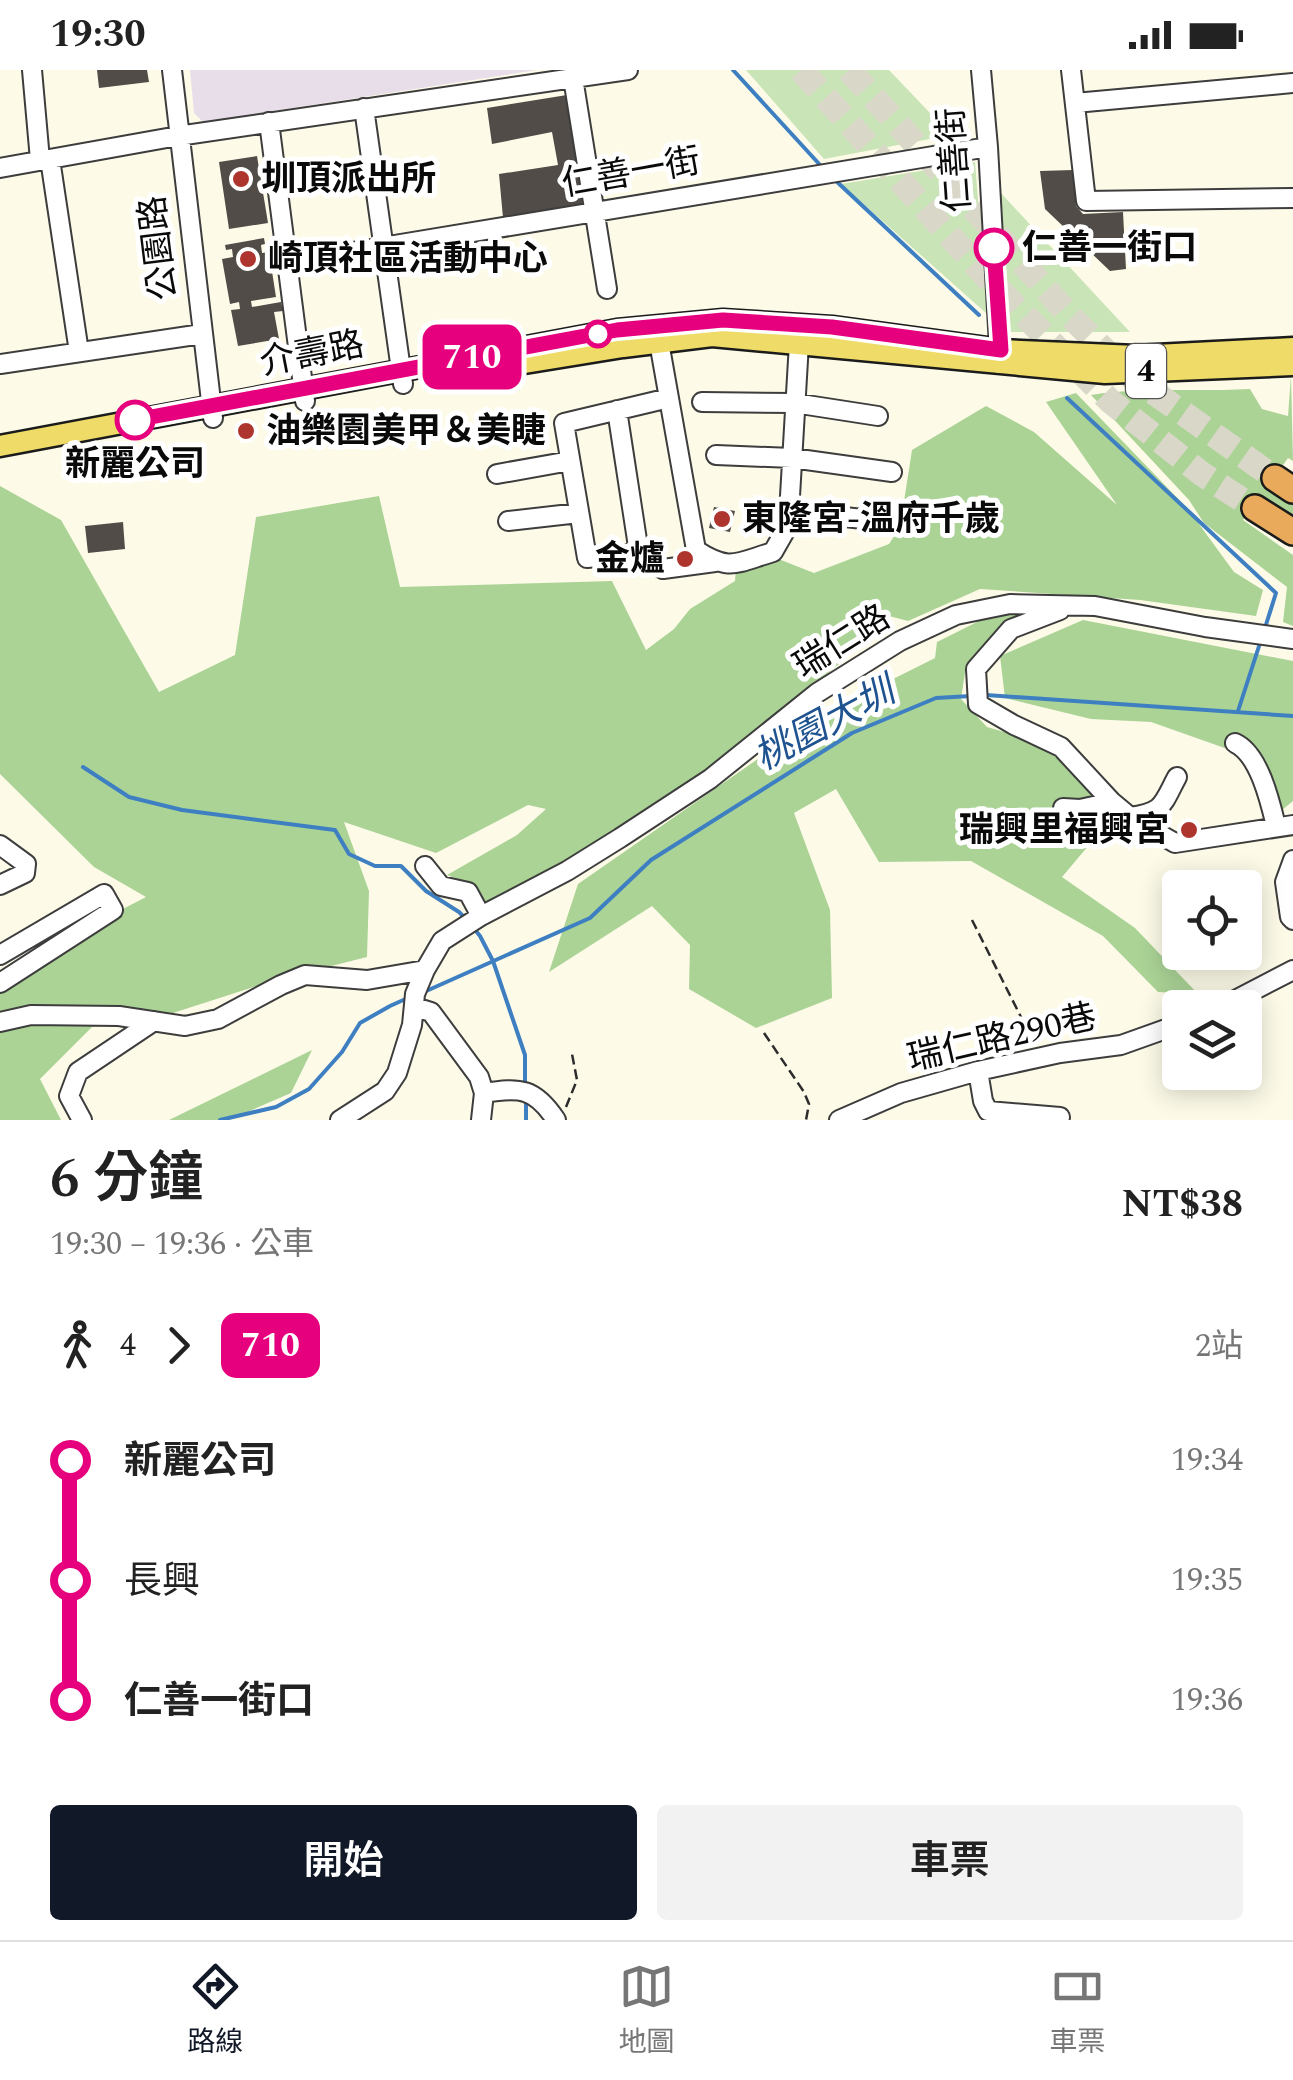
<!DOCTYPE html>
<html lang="zh-TW">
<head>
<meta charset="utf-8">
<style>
	:root { --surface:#fff; --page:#f2f2f2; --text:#222; --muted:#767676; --line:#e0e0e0; --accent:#111827 }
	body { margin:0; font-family:Spectral,"Noto Sans TC",serif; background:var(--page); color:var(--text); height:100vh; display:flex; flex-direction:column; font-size:38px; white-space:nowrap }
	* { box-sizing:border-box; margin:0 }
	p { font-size:32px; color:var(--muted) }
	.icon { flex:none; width:55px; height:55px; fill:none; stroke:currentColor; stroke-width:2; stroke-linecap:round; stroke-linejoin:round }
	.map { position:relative; height:1050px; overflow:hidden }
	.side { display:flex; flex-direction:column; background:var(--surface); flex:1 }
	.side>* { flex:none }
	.badge { padding:0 20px; border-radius:15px; font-size:35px; line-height:65px }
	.buttons { position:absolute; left:1162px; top:800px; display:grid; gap:20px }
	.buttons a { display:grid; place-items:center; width:100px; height:100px; border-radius:10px; background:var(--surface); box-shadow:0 5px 25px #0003; font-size:50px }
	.map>.badge { position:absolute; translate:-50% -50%; box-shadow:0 0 0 5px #fff }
	.legs { display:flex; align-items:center; gap:15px; height:110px; padding:0 50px; font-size:32px }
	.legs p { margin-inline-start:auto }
	.summary { display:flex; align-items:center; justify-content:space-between; height:170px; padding:0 50px }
	h1 { font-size:55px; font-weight:600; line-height:75px }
	.primary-button { display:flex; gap:20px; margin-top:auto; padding:20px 50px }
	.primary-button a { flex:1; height:115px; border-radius:10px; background:var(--accent); color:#fff; font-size:40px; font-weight:600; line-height:115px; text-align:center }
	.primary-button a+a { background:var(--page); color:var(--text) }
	ul { padding:0 50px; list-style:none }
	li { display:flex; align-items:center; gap:35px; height:120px; font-size:38px }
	li i { display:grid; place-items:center; width:15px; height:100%; margin:0 12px; background:currentColor }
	li i::after { content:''; width:25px; height:25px; margin:-12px; border:8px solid; border-radius:50%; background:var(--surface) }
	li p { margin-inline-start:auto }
	li:first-child i { background:linear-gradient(#0000 50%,currentColor 0) }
	li:last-child i { background:linear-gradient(currentColor 50%,#0000 0) }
	.status { display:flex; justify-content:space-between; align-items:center; height:70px; padding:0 50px; background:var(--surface); direction:ltr }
	.status svg { height:28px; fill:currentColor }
	.tabs { display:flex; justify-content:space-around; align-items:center; height:140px; border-top:2px solid var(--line); background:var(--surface); font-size:28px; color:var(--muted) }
	.tabs a { display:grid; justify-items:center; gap:5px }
	.tabs .current { color:var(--accent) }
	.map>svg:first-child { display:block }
	.industrial { fill:#e8dee9 }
	.green { fill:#c9e4b6 }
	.forest { fill:#abd396 }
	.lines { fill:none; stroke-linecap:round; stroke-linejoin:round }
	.stream { stroke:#3e7fc2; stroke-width:4 }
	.building { fill:#514c47 }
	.highway-tunnel { stroke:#d9d7c7; stroke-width:25; stroke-dasharray:25 12; stroke-linecap:butt }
	.minor-casing { stroke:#3d3d3d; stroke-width:22 }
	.major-casing { stroke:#1b1b1b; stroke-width:25 }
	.highway-casing { stroke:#1b1b1b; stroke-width:30 }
	.path { stroke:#2c2c2c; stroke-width:2.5; stroke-dasharray:10 5; stroke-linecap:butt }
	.minor { stroke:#fff; stroke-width:18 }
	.major { stroke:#eedb68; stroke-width:20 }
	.highway { stroke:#e9aa5b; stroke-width:25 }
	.line-1-casing { stroke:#fff; stroke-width:22 }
	.line-1 { stroke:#e6007e; stroke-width:15 }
	.poi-dot { fill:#ae352e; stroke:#fff; stroke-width:4 }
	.stop-1-dot { fill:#fff; stroke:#e6007e; stroke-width:5 }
	.labels { text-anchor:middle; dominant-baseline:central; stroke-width:10; stroke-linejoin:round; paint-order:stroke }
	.shield { fill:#fff; stroke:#545454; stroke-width:2.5 }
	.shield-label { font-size:32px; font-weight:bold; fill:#0a0a0a }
	.street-label { font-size:35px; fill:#0a0a0a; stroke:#fff }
	.poi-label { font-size:35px; font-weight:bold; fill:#0a0a0a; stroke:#fff; text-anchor:start }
	.stop-label { font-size:35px; font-weight:bold; fill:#0a0a0a; stroke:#fff; text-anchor:start }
	.water-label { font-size:38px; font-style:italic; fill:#1e5390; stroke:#fff }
</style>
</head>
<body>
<div class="status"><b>19:30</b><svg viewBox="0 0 49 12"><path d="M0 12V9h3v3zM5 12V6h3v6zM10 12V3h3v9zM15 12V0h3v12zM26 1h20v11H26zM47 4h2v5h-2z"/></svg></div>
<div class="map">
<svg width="1293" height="1050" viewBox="0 0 1293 1050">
	<rect width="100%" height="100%" fill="#fdfbe8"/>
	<path class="industrial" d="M190,0H537L203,52L194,43Z"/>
	<path class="green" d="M746,0H889L951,65L824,89Z
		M975,92L987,244L841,114Z
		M1000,122L1130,262H1011Z"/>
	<path class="forest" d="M1291,306L1293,391L1288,388L1271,412L1293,429V448L1259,428L1243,450L1293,485V556L1283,552L1287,517L1204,453L1189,430L1091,325C1144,317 1197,322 1250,319L1262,339L1288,346Z
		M1076,323L1188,439L1234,502L1263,520L1256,546L1140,530L980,519L908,551L889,546L867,570L785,640L670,731L488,837L471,814L447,805L517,765L546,739L528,735L436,783L344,752L369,821L367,887L272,911L145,952L92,957L40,1009L61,1050H0V921L65,869L146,827L94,797L0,704V416L61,450L159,622L235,585L256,447L379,426L400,517L612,511L646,580L674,559L690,539L735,511L736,498L776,488L814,503L889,474L900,457L912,380L986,336L1034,362L1117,435L1046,332Z
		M1023,542L965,603L961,629L987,657L1045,674L1083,704L1111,749L1062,807L1135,858L1198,924L1158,922L1103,866L971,791L879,792L836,719L794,743L830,840L832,928L756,958L689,919L690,875L652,836L549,902L578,814L765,684L873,619L935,588L937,572L985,548Z
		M1083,550L1293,591V731L1282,740L1253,688L1151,652L1091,649L1005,628L1000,586Z
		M312,980L291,1023L229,1050H169Z"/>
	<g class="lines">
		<path class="stream" d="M733,0L821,96
			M835,110L979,245
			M1067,328L1276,523L1264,561
			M986,625L1293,646
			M1238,641L1261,570
			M83,697L129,727L182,740L335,760L349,784L375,796H401L426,821L459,842L466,849
			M472,856L480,866L493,891L525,985V1015
			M424,922L590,848L651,790L852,663L936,628L971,626
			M526,1030V1050
			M220,1050L276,1037L309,1019L342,982L360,953L390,936L410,927"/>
	</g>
	<path class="building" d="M97,0H147L149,12L99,18Z
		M567,25L584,135L503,148L499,104L558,95L552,62L492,74L487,38Z
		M257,86L268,153L229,159L219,92Z
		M1073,100L1076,136L1083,144L1123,142L1126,199L1110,201L1045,139L1040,101Z
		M161,141L164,162L138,167L135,145Z
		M264,168L265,174L261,175L262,183L269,182L276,227L251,231L252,237L281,232L283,241L274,242L279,269L238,276L231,240L240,239L239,232L230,234L222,189L233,187L232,179L226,180L225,175Z
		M714,437L735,441L730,462L709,458Z
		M123,452L125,479L88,483L85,456Z"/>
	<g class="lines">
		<path class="highway-tunnel" d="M801,0L991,212L1110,331L1202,404L1255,438
			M849,0L1070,246L1132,307L1275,408"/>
		<defs>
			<path id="minor" d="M32,0L40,90
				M172,0L213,348
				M981,0L988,77L1000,294
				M1071,0L1086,131L1293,128
				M573,8L607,219
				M1075,33L1293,13
				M364,38L403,314
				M269,52L305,331
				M50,89L79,282
				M0,98L178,66L628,0
				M286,193L988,77
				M659,272L696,480C730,502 736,493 773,482L785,461L790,426L799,273
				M0,294L202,264
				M669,328L564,353L587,488L639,483L663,499L715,492
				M702,332L794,333L878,346
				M617,340L639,483
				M716,385L792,388L892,402
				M497,404L570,391
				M788,441L882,451
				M508,451L579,443
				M1060,540L1011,559L976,599L978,634L1014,655L1061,677L1112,732L1130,747L1175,773L1293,755
				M1235,673C1259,684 1270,731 1276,756
				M1063,738L1080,739L1112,732
				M1130,747C1164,742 1162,735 1177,707
				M0,775L26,794L25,803L0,815
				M1293,790L1285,812L1290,847L1293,850
				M425,796L441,816L468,822L481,846
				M0,885L104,824L113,840L0,913
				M415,937L431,942L479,1007L484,1023L481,1050
				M1220,938L1293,900
				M0,952L31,945L119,946L185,956L218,949L281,915L305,905L367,910L425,900
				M978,1001L983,1031L988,1041L1060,1047
				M484,1023C520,1017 535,1018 556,1050
				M82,1050L69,1026L78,1002L154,951
				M340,1050L385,1021L397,1003L412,955L415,924L425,900L442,871L481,846L567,801L620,768L710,709L817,623L900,571L956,545L1010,534L1095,536L1205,557L1293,569
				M839,1050L901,1023L978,1001L1060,983L1121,975L1180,954"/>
			<path id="major" d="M480,300L623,277L712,266L1105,303L1293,295
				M0,376L617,260L723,250L832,257L1001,280L1136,286L1293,278"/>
			<path id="highway" d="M1275,408L1293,420
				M1255,438L1293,462"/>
		</defs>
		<use href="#minor" class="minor-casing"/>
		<use href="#major" class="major-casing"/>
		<use href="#highway" class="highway-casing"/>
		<path class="path" d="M972,850L1022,949L1034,963L1030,971L1020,976
			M764,963L804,1022L809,1034L806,1050
			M566,1037L577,1010L572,984"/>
		<use href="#minor" class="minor"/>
		<use href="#major" class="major"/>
		<use href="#highway" class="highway"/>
	</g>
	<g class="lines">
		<defs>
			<path id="line-1" d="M135,350L617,260L723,250L832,257L1001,280L994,178"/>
		</defs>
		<use href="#line-1" class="line-1-casing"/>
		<use href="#line-1" class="line-1"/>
	</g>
	<g class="poi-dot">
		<circle cx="241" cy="109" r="10"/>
		<circle cx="248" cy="189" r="10"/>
		<circle cx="246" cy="361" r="10"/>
		<circle cx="722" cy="449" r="10"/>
		<circle cx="685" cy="489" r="10"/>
		<circle cx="1189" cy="760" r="10"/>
	</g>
	<g class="stop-1-dot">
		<circle cx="994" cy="178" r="18"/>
		<circle cx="598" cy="264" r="12"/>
		<circle cx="135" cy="350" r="18"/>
	</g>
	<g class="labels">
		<rect class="shield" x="1126" y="274" width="40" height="54" rx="8"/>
		<g class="shield-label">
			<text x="1146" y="301">4</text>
		</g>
		<g class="street-label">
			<text transform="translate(955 90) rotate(-94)">仁善街</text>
			<text transform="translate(631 103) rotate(-10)">仁善一街</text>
			<text transform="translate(159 178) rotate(-97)">公園路</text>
			<text transform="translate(312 284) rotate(-11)">介壽路</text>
			<text transform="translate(842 572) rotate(-32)">瑞仁路</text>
			<text transform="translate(1002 968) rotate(-13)">瑞仁路290巷</text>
		</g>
		<g class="poi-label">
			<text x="261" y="109">圳頂派出所</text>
			<text x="268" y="189">崎頂社區活動中心</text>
			<text x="266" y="361">油樂園美甲＆美睫</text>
			<text x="742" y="449">東隆宮-溫府千歲</text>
			<text x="665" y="489" text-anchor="end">金爐</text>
			<text x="1169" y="760" text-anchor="end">瑞興里福興宮</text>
		</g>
		<g class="stop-label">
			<text x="1022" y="178">仁善一街口</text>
			<text x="135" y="394" text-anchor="middle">新麗公司</text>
		</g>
		<g class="water-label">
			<text transform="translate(825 655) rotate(-28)">桃園大圳</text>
		</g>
	</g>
</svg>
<div class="buttons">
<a><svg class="icon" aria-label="locate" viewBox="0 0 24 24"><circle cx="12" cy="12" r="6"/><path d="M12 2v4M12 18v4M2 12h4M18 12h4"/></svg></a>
<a><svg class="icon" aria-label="layers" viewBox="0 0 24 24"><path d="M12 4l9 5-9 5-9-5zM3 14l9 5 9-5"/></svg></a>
</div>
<b class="badge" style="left:472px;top:287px;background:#e6007e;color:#fff">710</b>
</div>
<section class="side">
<div class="summary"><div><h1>6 分鐘</h1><p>19:30 – 19:36 · 公車</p></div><b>NT$38</b></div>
<div class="legs"><svg class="icon" aria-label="walk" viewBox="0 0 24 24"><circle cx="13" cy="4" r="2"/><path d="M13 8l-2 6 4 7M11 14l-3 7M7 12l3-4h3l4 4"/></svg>4<svg class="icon" aria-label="forward" viewBox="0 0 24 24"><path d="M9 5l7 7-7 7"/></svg><b class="badge" style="background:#e6007e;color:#fff">710</b><p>2站</p></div>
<ul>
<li><i style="color:#e6007e"></i><b>新麗公司</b><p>19:34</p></li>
<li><i style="color:#e6007e"></i><span>長興</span><p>19:35</p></li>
<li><i style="color:#e6007e"></i><b>仁善一街口</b><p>19:36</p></li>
</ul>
<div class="primary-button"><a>開始</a><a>車票</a></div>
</section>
<nav class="tabs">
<a class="current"><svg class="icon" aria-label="directions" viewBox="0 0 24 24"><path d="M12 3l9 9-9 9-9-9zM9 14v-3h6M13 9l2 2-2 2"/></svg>路線</a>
<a><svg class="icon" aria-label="map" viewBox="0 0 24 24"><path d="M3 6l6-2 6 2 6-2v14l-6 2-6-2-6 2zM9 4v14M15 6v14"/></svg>地圖</a>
<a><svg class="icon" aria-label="tickets" viewBox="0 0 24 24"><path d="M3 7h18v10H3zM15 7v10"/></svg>車票</a>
</nav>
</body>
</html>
